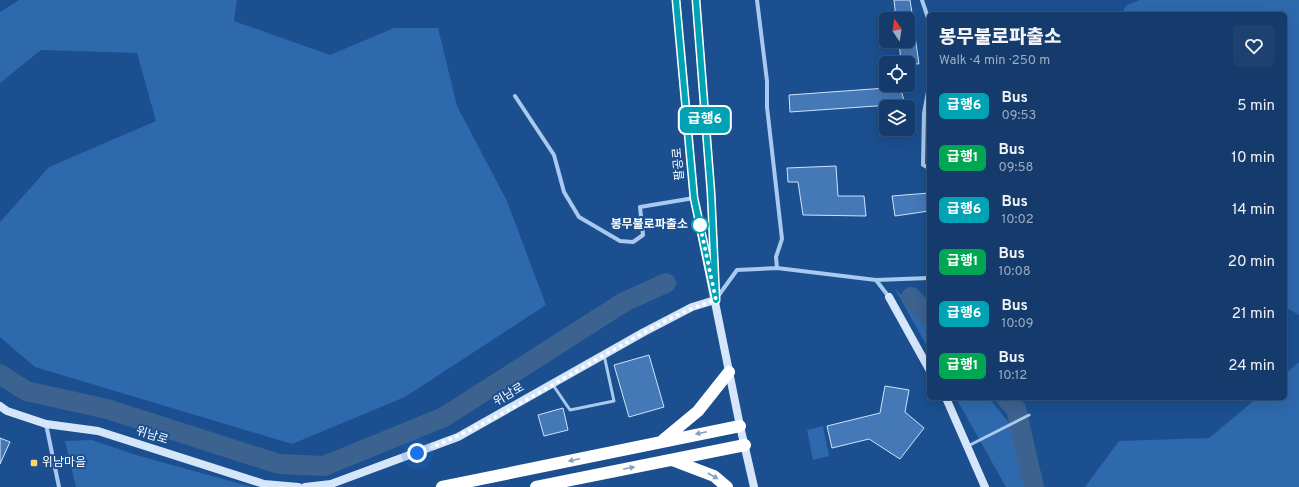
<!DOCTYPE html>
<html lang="en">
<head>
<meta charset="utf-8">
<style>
	:root { --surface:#143b6b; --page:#1d4271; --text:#f1f3f6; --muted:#9dadc1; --line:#33557e }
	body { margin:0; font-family:Overpass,"Noto Sans KR",sans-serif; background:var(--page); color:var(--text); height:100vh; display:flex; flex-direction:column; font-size:15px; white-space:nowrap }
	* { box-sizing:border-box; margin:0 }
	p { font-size:13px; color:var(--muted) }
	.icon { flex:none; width:22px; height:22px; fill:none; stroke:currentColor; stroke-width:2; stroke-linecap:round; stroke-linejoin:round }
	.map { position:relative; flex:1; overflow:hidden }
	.side { position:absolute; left:927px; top:12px; width:360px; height:388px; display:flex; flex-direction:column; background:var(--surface); border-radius:6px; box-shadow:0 4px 16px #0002,0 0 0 1px var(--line) }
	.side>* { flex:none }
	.badge { padding:0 8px; border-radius:6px; font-size:14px; line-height:26px }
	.needle { width:26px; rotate:347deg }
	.tools { position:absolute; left:879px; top:12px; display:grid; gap:8px }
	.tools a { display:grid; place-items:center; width:36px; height:36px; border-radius:6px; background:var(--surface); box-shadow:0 4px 16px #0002,0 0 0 1px var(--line); font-size:20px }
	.you { position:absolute; width:20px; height:20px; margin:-10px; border:3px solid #fff; border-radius:50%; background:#1a73e8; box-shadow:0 0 0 6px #1a73e833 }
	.map>.badge { position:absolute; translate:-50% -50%; box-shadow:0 0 0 2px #fff }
	.round { display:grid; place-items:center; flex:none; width:42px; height:42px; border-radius:6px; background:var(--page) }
	.summary { display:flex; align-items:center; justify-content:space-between; height:68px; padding:0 12px }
	h1 { font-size:19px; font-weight:800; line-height:30px }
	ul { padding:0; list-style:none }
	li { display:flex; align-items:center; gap:12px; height:52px; padding:0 12px }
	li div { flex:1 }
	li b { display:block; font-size:15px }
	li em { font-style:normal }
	li .badge { min-width:44px; font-weight:700; text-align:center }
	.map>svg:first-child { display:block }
	.green { fill:#2e69ad }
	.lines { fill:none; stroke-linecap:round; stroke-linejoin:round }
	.river { stroke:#3c6290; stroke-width:20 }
	.building { fill:#4478b7; stroke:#cfe3fa }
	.lane { stroke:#a9c9ee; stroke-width:3 }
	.street { stroke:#a9c9ee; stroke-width:4 }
	.secondary { stroke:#d6e6fa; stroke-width:8 }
	.highway { stroke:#fff; stroke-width:12 }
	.oneway { fill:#829ec1 }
	.line-casing { stroke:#fff; stroke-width:9 }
	.line { stroke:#00a3b4; stroke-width:6 }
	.walk { stroke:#fff; stroke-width:4; stroke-dasharray:0 7.2 }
	.stop-dot { fill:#fff; stroke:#00a3b4; stroke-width:2 }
	.poi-dot { fill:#ffd166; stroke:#1b4f8f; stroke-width:1.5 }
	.labels { text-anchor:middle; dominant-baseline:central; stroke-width:4; stroke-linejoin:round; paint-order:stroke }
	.street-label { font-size:12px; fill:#fff; stroke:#1b4f8f }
	.stop-label { font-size:12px; font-weight:bold; fill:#fff; stroke:#1b4f8f; text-anchor:end }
	.poi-label { font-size:12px; fill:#fff; stroke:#1b4f8f; text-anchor:start }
</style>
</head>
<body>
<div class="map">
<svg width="1299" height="487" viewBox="0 0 1299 487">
	<rect width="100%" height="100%" fill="#1b4f8f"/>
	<path class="green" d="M19,0H237L234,21L330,55L394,28H438L457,106L507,201L546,305L405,397L292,444L35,367L0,337V222L49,167L156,121L137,53L41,50L0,83V12Z
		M1140,0H1299V315L1285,307V14H1121L1127,5Z
		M894,287L929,326V350Z
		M1299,362V487H1085L1119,441L1209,438L1257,398H1285V374Z
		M956,398H989L1014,429L1035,487H1006Z
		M823,426L829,456L813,460L807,430Z
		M92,440L136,455L252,487H76L65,441Z"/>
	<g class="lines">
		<path class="river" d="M911,297L929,316
			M0,374L26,391L107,409L279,464L324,466L444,417L624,302L666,283
			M1006,398L1016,409L1034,487"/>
	</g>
	<path class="building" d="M894,0H910L913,19H896Z
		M913,23L919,64L901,63L899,41H908V24Z
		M900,87L905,104L790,112L789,95Z
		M836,166L838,196H864L866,216L803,215L798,182H788L787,168Z
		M929,193V211L895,216L892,196Z
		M649,355L664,407L629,417L614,365Z
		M885,386L909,390L905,412L924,428L900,459L869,439L832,448L827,426L880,413Z
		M563,408L568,430L544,436L538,415Z
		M0,438L10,442L0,464Z"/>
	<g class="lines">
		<path class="lane" d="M553,385L570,410L614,401L604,355
			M968,446L1029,415"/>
		<path class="street" d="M757,0L767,81V107L782,239L776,257L777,268
			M922,0L929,21
			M929,86L924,113L923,165L929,168
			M515,96L554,155L564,192L579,217L620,241L633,242L643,235L640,207L694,198
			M876,280L929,278
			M716,299L737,270L777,268L876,280L889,297
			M46,424L59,487"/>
		<path class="secondary" d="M676,0L694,198L740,426L754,487
			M696,0L711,193L715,277
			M889,297L929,369
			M946,398L985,487
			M0,406L7,411L46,424L98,431L264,484L298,487
			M305,487L331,484L458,437L644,332L692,307L715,300"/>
		<path class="highway" d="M663,440L698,411L729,372
			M672,460L714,476L727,487
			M442,487L740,426
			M536,487L745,445"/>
	</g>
	<defs><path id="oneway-solid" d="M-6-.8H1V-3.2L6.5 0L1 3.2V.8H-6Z"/></defs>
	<g class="oneway">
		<use href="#oneway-solid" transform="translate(701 433) rotate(168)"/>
		<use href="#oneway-solid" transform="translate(574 460) rotate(168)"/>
		<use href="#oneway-solid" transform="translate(629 468) rotate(-12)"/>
		<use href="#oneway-solid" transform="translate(713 476) rotate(30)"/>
	</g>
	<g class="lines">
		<defs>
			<path id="line" d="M676,0L694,198L716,300L711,192L696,0"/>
		</defs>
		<use href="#line" class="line-casing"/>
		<use href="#line" class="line"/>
		<path class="walk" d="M417,453C487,427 550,385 615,349C648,330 680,311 716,300L700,225"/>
	</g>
	<circle class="stop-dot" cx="700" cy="225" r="8"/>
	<rect class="poi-dot" x="30" y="459" width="8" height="8" rx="2"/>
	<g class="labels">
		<g class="street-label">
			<text transform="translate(679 164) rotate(-95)">팔공로</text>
			<text transform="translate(509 395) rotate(-30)">위남로</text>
			<text transform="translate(152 436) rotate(18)">위남로</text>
		</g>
		<g class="stop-label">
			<text x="688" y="225">봉무불로파출소</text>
		</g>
		<g class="poi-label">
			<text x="42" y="463">위남마을</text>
		</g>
	</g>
</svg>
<div class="tools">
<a><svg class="needle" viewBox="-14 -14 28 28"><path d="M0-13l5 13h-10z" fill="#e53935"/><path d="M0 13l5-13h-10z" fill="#9dadc1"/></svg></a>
<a><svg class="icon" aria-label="locate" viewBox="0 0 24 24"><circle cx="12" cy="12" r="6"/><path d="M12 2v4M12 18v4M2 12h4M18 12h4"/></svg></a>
<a><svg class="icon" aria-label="layers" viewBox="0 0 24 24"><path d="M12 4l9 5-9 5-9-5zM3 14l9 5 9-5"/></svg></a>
</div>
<div class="you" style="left:417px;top:453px"></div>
<b class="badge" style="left:705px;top:120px;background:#00a3b4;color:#fff">급행6</b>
<section class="side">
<div class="summary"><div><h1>봉무불로파출소</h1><p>Walk · 4 min · 250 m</p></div><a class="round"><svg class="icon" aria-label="heart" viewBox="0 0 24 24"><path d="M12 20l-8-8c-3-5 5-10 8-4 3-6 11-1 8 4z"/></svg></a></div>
<ul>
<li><span class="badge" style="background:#00a3b4;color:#fff">급행6</span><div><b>Bus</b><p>09:53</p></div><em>5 min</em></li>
<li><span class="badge" style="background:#00a651;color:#fff">급행1</span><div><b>Bus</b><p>09:58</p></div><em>10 min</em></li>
<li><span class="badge" style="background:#00a3b4;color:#fff">급행6</span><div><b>Bus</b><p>10:02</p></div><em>14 min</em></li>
<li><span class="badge" style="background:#00a651;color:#fff">급행1</span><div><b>Bus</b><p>10:08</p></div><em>20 min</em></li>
<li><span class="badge" style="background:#00a3b4;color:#fff">급행6</span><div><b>Bus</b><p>10:09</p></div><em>21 min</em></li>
<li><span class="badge" style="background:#00a651;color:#fff">급행1</span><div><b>Bus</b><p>10:12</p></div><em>24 min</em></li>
</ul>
</section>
</div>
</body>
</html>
